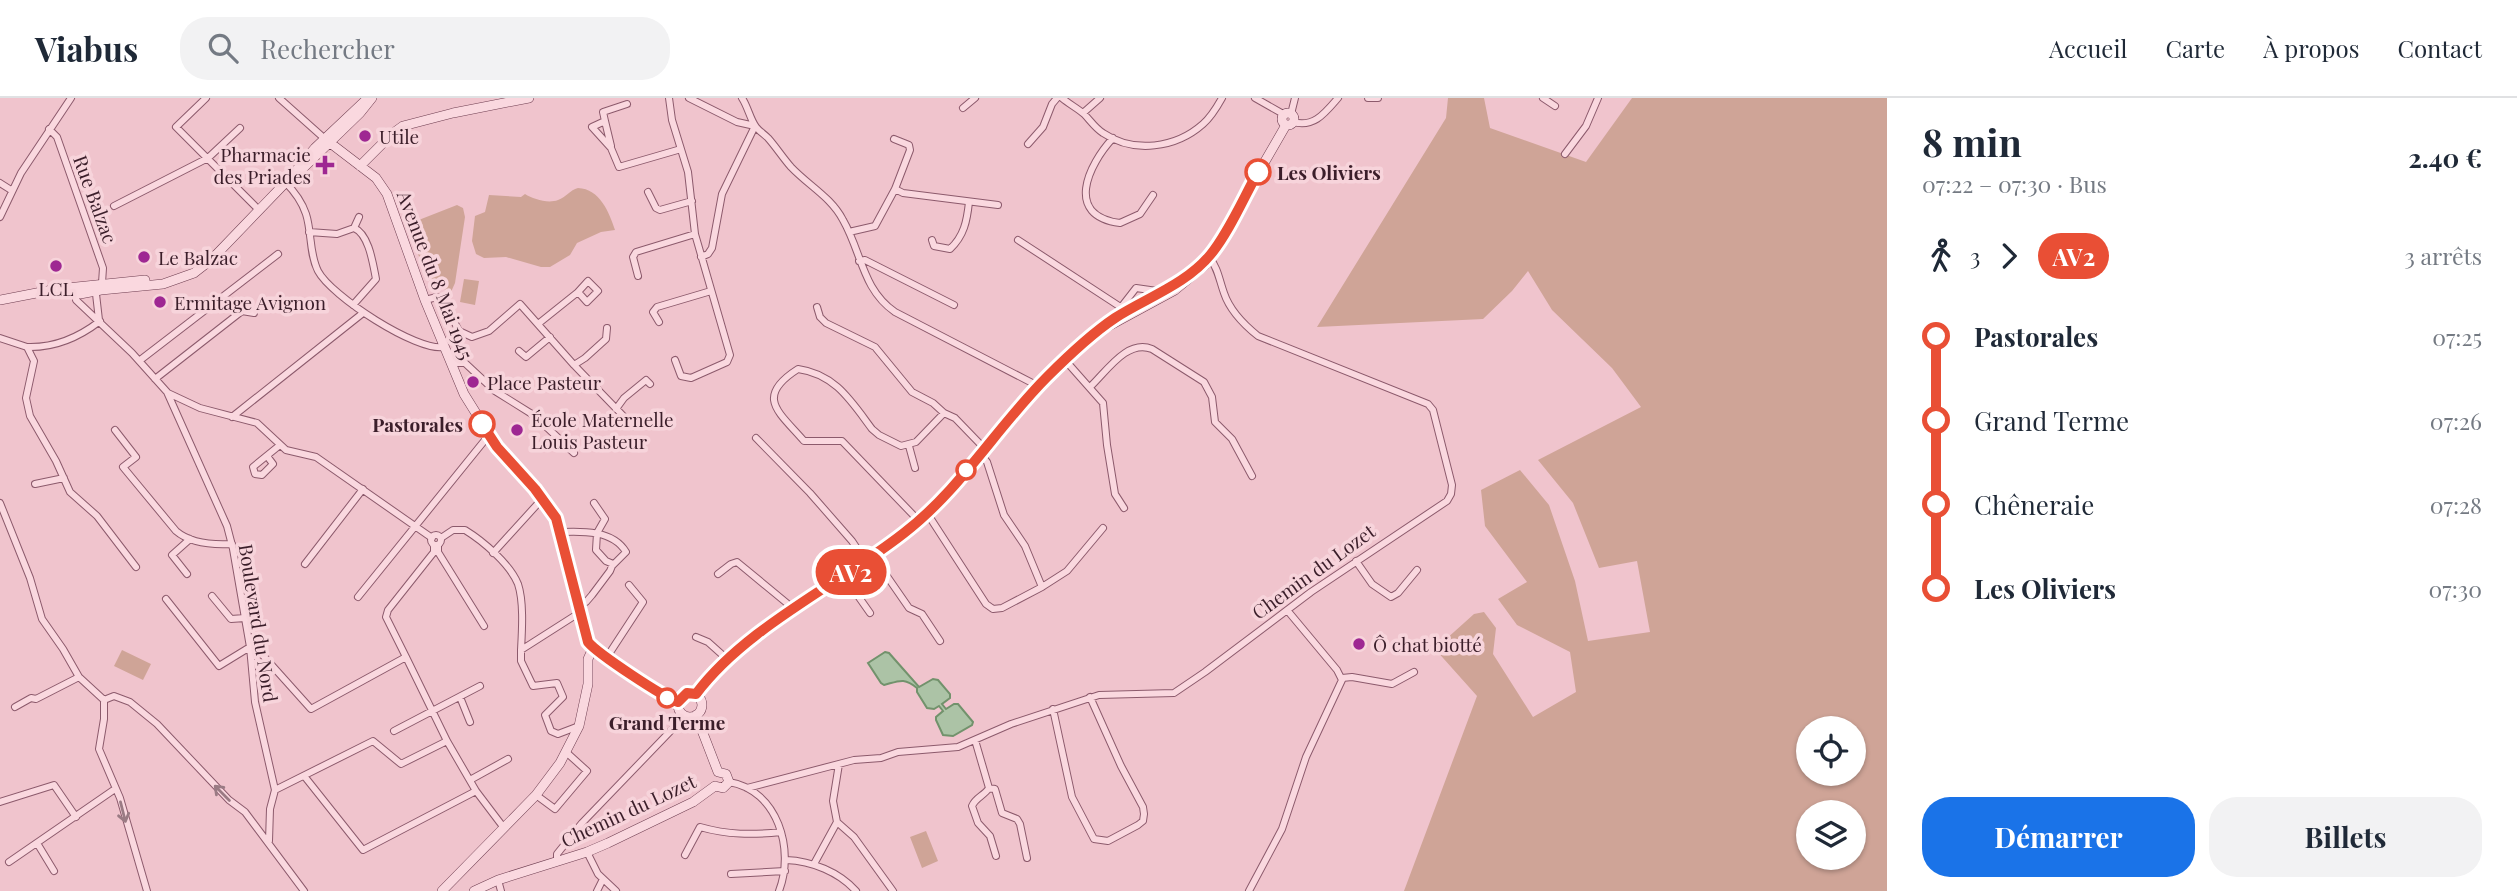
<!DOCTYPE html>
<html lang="fr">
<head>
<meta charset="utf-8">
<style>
	:root { --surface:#fff; --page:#f2f2f3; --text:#1f2937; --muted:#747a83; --line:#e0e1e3; --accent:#1a73e8 }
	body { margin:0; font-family:"Playfair Display",serif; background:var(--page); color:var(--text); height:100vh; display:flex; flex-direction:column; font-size:26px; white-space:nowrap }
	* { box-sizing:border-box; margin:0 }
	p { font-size:23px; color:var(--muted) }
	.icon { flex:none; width:38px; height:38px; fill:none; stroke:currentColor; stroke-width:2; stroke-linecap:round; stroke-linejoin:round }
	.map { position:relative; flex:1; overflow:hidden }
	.details { display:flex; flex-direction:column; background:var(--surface); width:630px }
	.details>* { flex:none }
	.badge { padding:0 14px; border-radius:23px; font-size:24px; line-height:46px }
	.controls { position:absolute; left:1796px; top:618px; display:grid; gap:14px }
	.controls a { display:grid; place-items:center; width:70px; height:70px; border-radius:50%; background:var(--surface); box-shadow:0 2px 5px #0004; font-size:35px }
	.map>.badge { position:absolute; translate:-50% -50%; box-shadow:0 0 0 4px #fff }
	.legs { display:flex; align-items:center; gap:10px; height:77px; padding:0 35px; font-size:23px }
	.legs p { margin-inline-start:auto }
	.head { display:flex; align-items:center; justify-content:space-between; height:119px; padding:0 35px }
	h1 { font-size:38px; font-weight:700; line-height:52px }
	.cta { display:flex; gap:14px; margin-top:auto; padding:14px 35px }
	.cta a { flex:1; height:80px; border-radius:28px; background:var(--accent); color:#fff; font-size:28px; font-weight:700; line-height:80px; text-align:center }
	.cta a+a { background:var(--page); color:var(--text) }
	ul { padding:0 35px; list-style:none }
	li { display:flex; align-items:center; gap:24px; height:84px; font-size:26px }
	li i { display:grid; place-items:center; width:10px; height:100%; margin:0 9px; background:currentColor }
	li i::after { content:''; width:18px; height:18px; margin:-9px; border:5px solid; border-radius:50%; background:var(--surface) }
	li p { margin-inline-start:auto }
	li:first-child i { background:linear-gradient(#0000 50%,currentColor 0) }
	li:last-child i { background:linear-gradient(currentColor 50%,#0000 0) }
	header { display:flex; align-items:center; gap:42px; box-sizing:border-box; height:98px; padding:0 35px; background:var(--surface); border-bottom:2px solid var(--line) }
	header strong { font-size:33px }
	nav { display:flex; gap:38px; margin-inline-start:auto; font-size:24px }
	.search { width:490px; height:63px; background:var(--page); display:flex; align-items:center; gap:18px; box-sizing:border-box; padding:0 24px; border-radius:28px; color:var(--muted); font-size:26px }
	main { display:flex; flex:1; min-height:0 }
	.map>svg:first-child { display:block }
	.green { fill:#cfa497; fill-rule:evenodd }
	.water { fill:#acc3a6; stroke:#72926c; stroke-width:2 }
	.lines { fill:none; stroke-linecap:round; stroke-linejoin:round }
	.street-casing { stroke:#8c5a6c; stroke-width:8 }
	.secondary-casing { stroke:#6e3d50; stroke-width:10 }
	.street { stroke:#fad8df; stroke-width:6 }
	.secondary { stroke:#fad8df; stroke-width:9 }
	.oneway { stroke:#9a7b84 }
	.line-1-casing { stroke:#fff; stroke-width:16 }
	.line-1 { stroke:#e94f35; stroke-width:10 }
	.poi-dot { fill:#9e2792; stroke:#f7d4db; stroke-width:2.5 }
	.stop-1-dot { fill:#fff; stroke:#e94f35; stroke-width:3.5 }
	.labels { text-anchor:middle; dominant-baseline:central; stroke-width:7; stroke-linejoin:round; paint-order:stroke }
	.poi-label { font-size:19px; fill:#3b1e2a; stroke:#f7d4db; text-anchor:start }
	.stop-label { font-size:19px; font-weight:bold; fill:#3b1e2a; stroke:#f7d4db; text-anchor:start }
	.street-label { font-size:19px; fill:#3b1e2a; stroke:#f7d4db }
</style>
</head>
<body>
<header>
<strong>Viabus</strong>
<div class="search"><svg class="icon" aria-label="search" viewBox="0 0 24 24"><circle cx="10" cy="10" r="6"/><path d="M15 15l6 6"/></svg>Rechercher</div>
<nav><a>Accueil</a><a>Carte</a><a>À propos</a><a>Contact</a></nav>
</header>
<main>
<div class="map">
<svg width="1887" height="793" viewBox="0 0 1887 793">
	<rect width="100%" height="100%" fill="#f0c4cd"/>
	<path class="green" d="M1448,0H1484L1490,30L1586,64L1632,0H1887V793H1404L1477,598L1435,551L1474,516L1484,514L1496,530L1493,556L1533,619L1576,594L1570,554L1517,527L1498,501L1527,484L1485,428L1481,392L1520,372L1549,407L1575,483L1588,543L1650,534L1637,463L1599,470L1573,405L1538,362L1641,309L1612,270L1552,212L1528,173L1512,193L1483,221L1317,229L1446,20ZM1808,630H1853V676H1808ZM1808,714H1853V760H1808Z
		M578,90C600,91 609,114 615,132L601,134L577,145L570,157L550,169H541L506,159L484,160L476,156L472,143L475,118L485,114L489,97L521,99L525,96C533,101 548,106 558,102C566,99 570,92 578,90Z
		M457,107L463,110L465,119L455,185L451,194L430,185L406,127Z
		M464,181L479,183L475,207L460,204Z
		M122,552L151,566L143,582L114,568Z
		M926,733L938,763L922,770L910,739Z"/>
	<path class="water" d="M885,554L889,555L919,589L933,581L938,582L950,596V600L942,606L946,611L954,606H958L973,624L972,627L953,638L943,637L936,622V619L943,613L939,608L934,611L927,610L917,594V590C904,579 899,583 884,587L881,585L868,565Z"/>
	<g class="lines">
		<defs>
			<path id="street" d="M206,0L176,29L259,112
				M279,0L325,41
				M669,0L672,22L688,74L695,136L730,257L727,264L691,280L681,278L675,262
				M689,0L737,24L755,28L722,96L712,150L708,156L701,159
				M742,0C748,9 750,21 756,29C759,33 764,36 768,40C776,49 783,60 791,69C809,88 831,99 843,122C862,155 862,191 895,214L1038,288
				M1062,0C1069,6 1077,10 1084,16C1090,22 1095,30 1103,35C1134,56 1176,50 1203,26C1211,19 1217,9 1222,0
				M1255,0L1285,17
				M1368,0H1378
				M1543,0L1555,8
				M627,6L603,14L605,23L592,29L611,50L619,69L681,51
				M963,10L975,0
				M1083,15L1100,0
				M1291,16L1295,0
				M605,23L611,48
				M1293,24C1314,30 1325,15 1338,0
				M49,31L57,39L103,170L102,185L96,196L99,222
				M1113,40C1088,67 1064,118 1120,125L1140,116L1153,97
				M1028,46L1043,29L1052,6L1057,0
				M1565,56L1586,28L1598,0
				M285,84C294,93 302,104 306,116C312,135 309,155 318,173C331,198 417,254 444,249
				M0,85L11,92
				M895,91L903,95L998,107
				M648,94L656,110L660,112L692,103
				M114,108L208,60L240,30
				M0,119L21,75L71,0
				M354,130L359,119
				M309,134L337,136L354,130C369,136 373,166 376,181L353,207
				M849,134L875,128L895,91L910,52L909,47L894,41
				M932,142L934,148L950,151C964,138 967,123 969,104
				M1018,142L1122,210
				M859,163L865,162L954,207
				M638,178L633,159L636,154L695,136
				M76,192V202L132,255L167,294L227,428L233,451L250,549L255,604L275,692L270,711L269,743
				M425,202L437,199L442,200L459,233L472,239L489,233L520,206L574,267L633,328
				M817,209L820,219L826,225L875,249L912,294L933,305L944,315
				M1126,219L1122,208L1136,190L1157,193L1159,201
				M659,224L653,214L657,209L711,193
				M538,226L578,194L587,204L598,193L588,183L578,194
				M0,240L27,249L34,263L26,300L30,318L56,363L70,394L97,418L136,469
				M27,249C54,250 78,240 100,223
				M519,253L526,259L550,239
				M1065,262L1103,305L1107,347L1115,396L1124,410
				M139,263L278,156
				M451,265H465L495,293L535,318L574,355
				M574,267L585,260L606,241L607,230
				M155,281L242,213L254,215
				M1090,289C1107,273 1127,241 1152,251L1204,284L1212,299L1215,324L1232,341L1252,378
				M168,295L200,310L257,325L286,352L316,359L432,440
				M616,311L624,300L646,282L650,286
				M232,319L363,215
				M115,332L136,359L123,369L176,433C190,445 214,447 232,446
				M756,340L810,395L852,443L866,464
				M909,348L915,370
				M980,355L987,364L1004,417L1025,448L1042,489
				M267,358L273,366L262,377L255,376L253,369L280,347
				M35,386L64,380
				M0,405L30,480L42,521L63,551L79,579L104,602
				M594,405L605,421L597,435L596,452L606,463L613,466
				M927,415L986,506L993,511L1002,510L1042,489L1067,473L1103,430
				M919,423L842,343H804C779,314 754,299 798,271C835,276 851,303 872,331L879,337L901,348L916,344L944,315L955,320L984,350
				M560,434C582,433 613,432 626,454L612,468L610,473L592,497L586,504L577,507
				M431 442a5 5 0 1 1 10 0a5 5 0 1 1-10 0Z
				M441,440L453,432H465C483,443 510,466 518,486C524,504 522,533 521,552
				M438,448V454L484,528
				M493,455L543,400
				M873,458L909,510L922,516L940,543
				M1356,463L1372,486L1391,499L1398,495L1417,472
				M305,466L363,391
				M187,476L172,457L190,441
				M718,476L731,466L737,464L794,511
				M844,478L870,515
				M212,498L231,521L245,520
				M358,499L489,337
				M166,501L219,568L250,549L259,553L311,611L406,559L386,519L388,512L434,454V447
				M696,539L708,544L727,561
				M406,559L447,643L476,693L504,730
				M607,559L643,504L629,487
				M1342,580L1352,579L1392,586L1414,574
				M460,599L470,624
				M104,602L114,598L130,604L157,626L229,702L245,714L304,793
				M104,602V621L99,651L120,700L147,793
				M15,609L31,600L36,601L79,579
				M1053,611L1072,699L1094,741L1108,743L1138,727L1143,723L1144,716L1143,709L1121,668L1090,599
				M579,628L558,636L551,633L545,617L563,599L557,585L533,588L521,563V552L579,515
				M394,633L480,588
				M975,642L989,690C984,698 976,699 972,708L978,725L990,738L996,758
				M839,666L833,703L837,724L854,739L893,793
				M305,679L363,752L476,693
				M470,682L508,661
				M729,684C778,692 795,752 779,793
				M747,690L854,662L881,660L898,654L958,649L1011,626L1099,597L1174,595L1205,574L1311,494L1447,403L1451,396L1452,387L1433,312L1428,306L1258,238C1243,226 1230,213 1224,195C1219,181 1218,170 1209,159
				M989,690L995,691L1002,715L1017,721L1020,726L1027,760
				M275,692L373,643L401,666L447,643
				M536,697L555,711L587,673L566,654
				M0,704L54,687L76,719
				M37,745L54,773
				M587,754L598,776L616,793
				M685,757L700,729C728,737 752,737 781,734
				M786,762C812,763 839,774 856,793
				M9,764L115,691
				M557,764V756L582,725L685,618
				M814,766L837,724
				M731,776L785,773
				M498,782L501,793
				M597,793L603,781
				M1249,793L1282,731L1306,659L1342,582L1337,572L1287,512"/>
			<path id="secondary" d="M1282 21a6 6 0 1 1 12 0a6 6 0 1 1-12 0Z
				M325,41L376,80L387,96L425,202L464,296L497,349L535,391L556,420L588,544C598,556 663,600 678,604
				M360,68L392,36L403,28L453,15L529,0
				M296,77L360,15L372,0
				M49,193L80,196L101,192L163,186L194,175L212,161L289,81L315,50L368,0
				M0,202L57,191L145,182
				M678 607a12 12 0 1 1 24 0a12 12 0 1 1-24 0Z
				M696,596L727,561L801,506L866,464L919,423L966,372L1020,307L1085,245L1103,231L1175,192L1205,167L1286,27
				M696,617L718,674
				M715,688L723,690L729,684L726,676L718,674
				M442,793L536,697L560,665L579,628L588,586V561L593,550
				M474,793L498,782L587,754L608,745L693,704L715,688"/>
		</defs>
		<use href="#street" class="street-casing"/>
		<use href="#secondary" class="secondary-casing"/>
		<use href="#street" class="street"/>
		<use href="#secondary" class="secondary"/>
	</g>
	<defs><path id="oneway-shaft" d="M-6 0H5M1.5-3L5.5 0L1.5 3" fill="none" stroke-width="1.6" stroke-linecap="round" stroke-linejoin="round" transform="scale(1.75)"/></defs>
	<g class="oneway">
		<use href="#oneway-shaft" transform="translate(222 695) rotate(-135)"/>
		<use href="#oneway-shaft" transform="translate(123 714) rotate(76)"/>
	</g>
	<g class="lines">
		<defs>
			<path id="line-1" d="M482,326L497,349L535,391L556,420L588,544C598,556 663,599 678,604L687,595L696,596C746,529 838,487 904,435C960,392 997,329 1047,279C1065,261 1094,234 1115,220C1146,200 1187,186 1211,156C1229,134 1244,99 1258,74"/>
		</defs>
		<use href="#line-1" class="line-1-casing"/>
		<use href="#line-1" class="line-1"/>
	</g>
	<g class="poi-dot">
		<circle cx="365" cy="38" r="7"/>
		<path d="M321.5 56.5h7v7h7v7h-7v7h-7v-7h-7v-7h7z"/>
		<circle cx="144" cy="159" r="7"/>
		<circle cx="56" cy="168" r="7"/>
		<circle cx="160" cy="204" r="7"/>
		<circle cx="473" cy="284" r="7"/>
		<circle cx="517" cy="332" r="7"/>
		<circle cx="1359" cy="546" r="7"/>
	</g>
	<g class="stop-1-dot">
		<circle cx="1258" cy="74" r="12"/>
		<circle cx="482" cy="326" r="12"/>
		<circle cx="966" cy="372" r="9"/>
		<circle cx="667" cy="600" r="9"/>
	</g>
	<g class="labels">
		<g class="poi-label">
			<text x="379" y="38">Utile</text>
			<text x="311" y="56" text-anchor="end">Pharmacie<tspan x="311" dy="22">des Priades</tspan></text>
			<text x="158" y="159">Le Balzac</text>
			<text x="56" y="190" text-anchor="middle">LCL</text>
			<text x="174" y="204">Ermitage Avignon</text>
			<text x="487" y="284">Place Pasteur</text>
			<text x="531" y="321">École Maternelle<tspan x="531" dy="22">Louis Pasteur</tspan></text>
			<text x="1373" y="546">Ô chat biotté</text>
		</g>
		<g class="stop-label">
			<text x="1277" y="74">Les Oliviers</text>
			<text x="463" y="326" text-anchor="end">Pastorales</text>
			<text x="667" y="624" text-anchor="middle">Grand Terme</text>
		</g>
		<g class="street-label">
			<text transform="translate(96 101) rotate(70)">Rue Balzac</text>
			<text transform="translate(436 177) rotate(69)">Avenue du 8 Mai 1945</text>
			<text transform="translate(1313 473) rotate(-36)">Chemin du Lozet</text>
			<text transform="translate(259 525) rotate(81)">Boulevard du Nord</text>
			<text transform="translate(628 712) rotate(-25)">Chemin du Lozet</text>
		</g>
	</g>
</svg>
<div class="controls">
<a><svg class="icon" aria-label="locate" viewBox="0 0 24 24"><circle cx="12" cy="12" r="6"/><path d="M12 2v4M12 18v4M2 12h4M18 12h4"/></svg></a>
<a><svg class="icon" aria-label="layers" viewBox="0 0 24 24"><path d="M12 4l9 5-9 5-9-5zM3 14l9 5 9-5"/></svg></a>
</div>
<b class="badge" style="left:851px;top:474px;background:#e94f35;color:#fff">AV2</b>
</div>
<section class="details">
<div class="head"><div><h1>8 min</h1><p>07:22 – 07:30 · Bus</p></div><b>2.40 €</b></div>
<div class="legs"><svg class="icon" aria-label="walk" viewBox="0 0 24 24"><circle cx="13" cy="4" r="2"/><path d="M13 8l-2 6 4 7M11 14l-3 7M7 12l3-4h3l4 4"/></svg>3<svg class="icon" aria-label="forward" viewBox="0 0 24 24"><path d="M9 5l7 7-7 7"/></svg><b class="badge" style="background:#e94f35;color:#fff">AV2</b><p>3 arrêts</p></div>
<ul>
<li><i style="color:#e94f35"></i><b>Pastorales</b><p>07:25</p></li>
<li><i style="color:#e94f35"></i><span>Grand Terme</span><p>07:26</p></li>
<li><i style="color:#e94f35"></i><span>Chêneraie</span><p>07:28</p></li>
<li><i style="color:#e94f35"></i><b>Les Oliviers</b><p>07:30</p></li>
</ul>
<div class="cta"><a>Démarrer</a><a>Billets</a></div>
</section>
</main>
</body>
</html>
